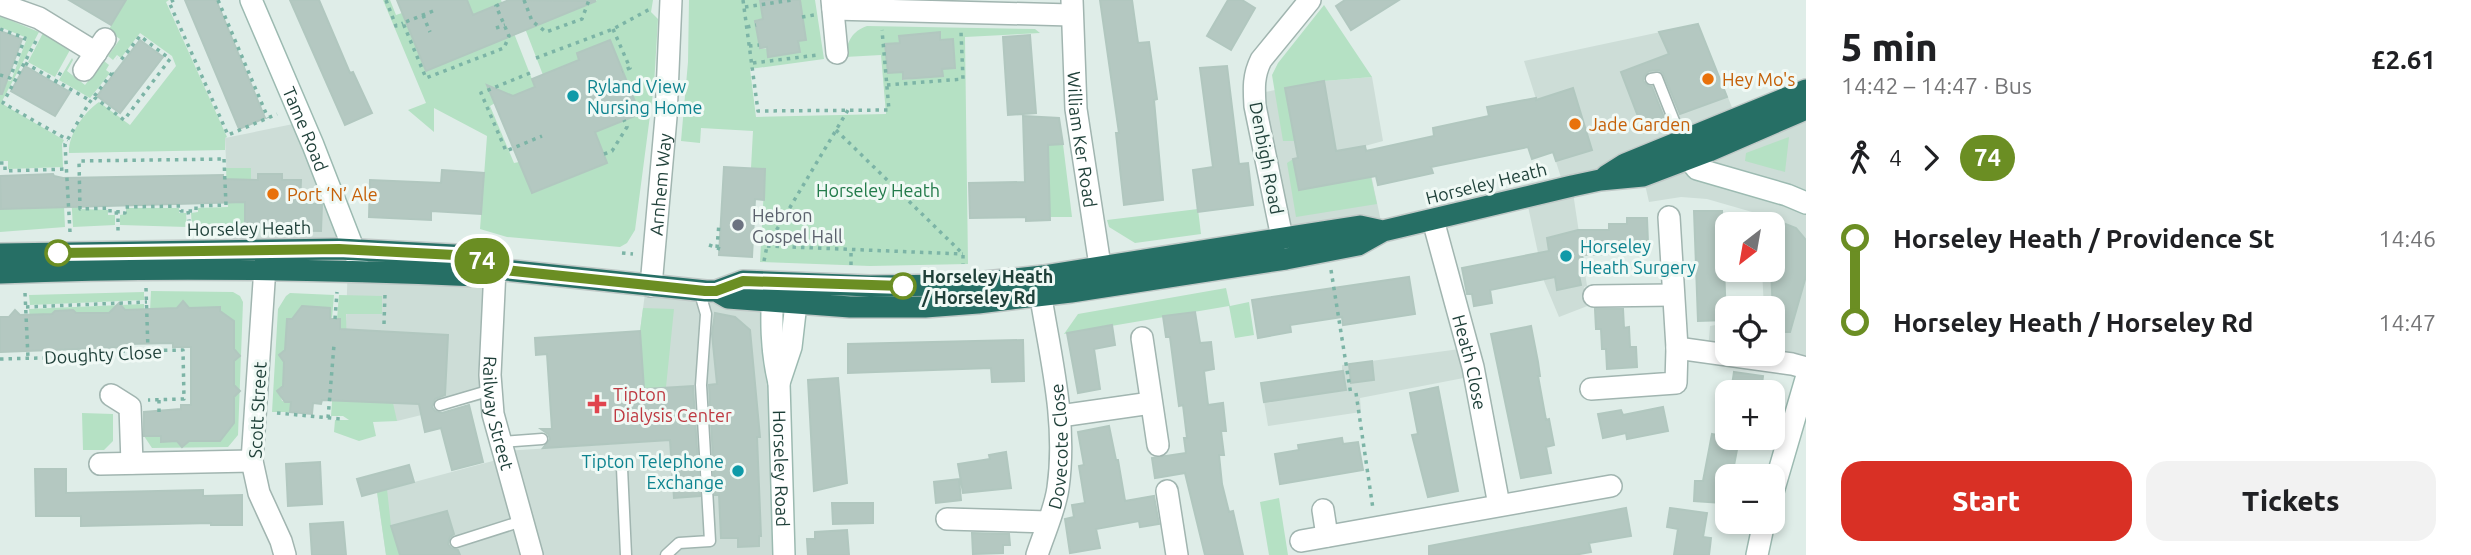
<!DOCTYPE html>
<html lang="en">
<head>
<meta charset="utf-8">
<style>
	:root { --surface:#fff; --page:#f2f2f2; --text:#202124; --muted:#757577; --accent:#d93025 }
	body { margin:0; font-family:Ubuntu,sans-serif; background:var(--page); color:var(--text); height:100vh; display:flex; flex-direction:column; font-size:26px; white-space:nowrap }
	* { box-sizing:border-box; margin:0 }
	p { font-size:23px; color:var(--muted) }
	.icon { flex:none; width:38px; height:38px; fill:none; stroke:currentColor; stroke-width:2; stroke-linecap:round; stroke-linejoin:round }
	.map { position:relative; flex:1; overflow:hidden }
	.side { display:flex; flex-direction:column; background:var(--surface); width:665px }
	.side>* { flex:none }
	.badge { padding:0 14px; border-radius:23px; font-size:24px; line-height:46px }
	.needle { width:46px; rotate:211deg }
	.buttons { position:absolute; left:1715px; top:212px; display:grid; gap:14px }
	.buttons a { display:grid; place-items:center; width:70px; height:70px; border-radius:14px; background:var(--surface); box-shadow:0 4px 10px #0003; font-size:35px }
	.map>.badge { position:absolute; translate:-50% -50%; box-shadow:0 0 0 4px #fff }
	.legs { display:flex; align-items:center; gap:10px; height:77px; padding:0 35px; font-size:23px }
	.legs p { margin-inline-start:auto }
	.overview { display:flex; align-items:center; justify-content:space-between; height:119px; padding:0 35px }
	h1 { font-size:38px; font-weight:800; line-height:52px }
	.action { display:flex; gap:14px; margin-top:auto; padding:14px 35px }
	.action a { flex:1; height:80px; border-radius:21px; background:var(--accent); color:#fff; font-size:28px; font-weight:800; line-height:80px; text-align:center }
	.action a+a { background:var(--page); color:var(--text) }
	ul { padding:0 35px; list-style:none }
	li { display:flex; align-items:center; gap:24px; height:84px; font-size:26px }
	li i { display:grid; place-items:center; width:10px; height:100%; margin:0 9px; background:currentColor }
	li i::after { content:''; width:18px; height:18px; margin:-9px; border:5px solid; border-radius:50%; background:var(--surface) }
	li p { margin-inline-start:auto }
	li:first-child i { background:linear-gradient(#0000 50%,currentColor 0) }
	li:last-child i { background:linear-gradient(currentColor 50%,#0000 0) }
	main { display:flex; flex:1; min-height:0 }
	.map>svg:first-child { display:block }
	.built { fill:#cdddd7 }
	.green { fill:#b5e1c4; fill-rule:evenodd }
	.building { fill:#b4c8c1; stroke:#b1c7bf; stroke-width:2 }
	.lines { fill:none; stroke-linecap:round; stroke-linejoin:round }
	.lane-casing { stroke:#a1b5b0; stroke-width:13 }
	.street-casing { stroke:#a1b5b0; stroke-width:24 }
	.secondary-casing { stroke:#9cbab1; stroke-width:24 }
	.highway-casing { stroke:#c0c9c7; stroke-width:24 }
	.path { stroke:#7cb4a6; stroke-width:3.5; stroke-dasharray:3.5 5; stroke-linecap:butt }
	.lane { stroke:#fff; stroke-width:10 }
	.street { stroke:#fff; stroke-width:21 }
	.secondary { stroke:#fff; stroke-width:21 }
	.highway { stroke:#266f65; stroke-width:21 }
	.line-1-casing { stroke:#fff; stroke-width:16 }
	.line-1 { stroke:#6b8e23; stroke-width:10 }
	.food-dot { fill:#e8710a; stroke:#f0f9f5; stroke-width:2.5 }
	.culture-dot { fill:#0f9aa8; stroke:#f0f9f5; stroke-width:2.5 }
	.worship-dot { fill:#6b7280; stroke:#f0f9f5; stroke-width:2.5 }
	.stop-1-dot { fill:#fff; stroke:#6b8e23; stroke-width:3.5 }
	.health-dot { fill:#e0444e; stroke:#f0f9f5; stroke-width:2.5 }
	.labels { text-anchor:middle; dominant-baseline:central; stroke-width:6; stroke-linejoin:round; paint-order:stroke }
	.food-label { font-size:18px; fill:#c56008; stroke:#f0f9f5; text-anchor:start }
	.culture-label { font-size:18px; fill:#0d838f; stroke:#f0f9f5; text-anchor:start }
	.street-label { font-size:18px; fill:#1e3f38; stroke:#f0f9f5 }
	.park-label { font-size:18px; fill:#237b4b; stroke:#f0f9f5 }
	.worship-label { font-size:18px; fill:#5b616d; stroke:#f0f9f5; text-anchor:start }
	.stop-label { font-size:18px; font-weight:bold; fill:#1e3f38; stroke:#f0f9f5; text-anchor:start }
	.health-label { font-size:18px; fill:#be3a42; stroke:#f0f9f5; text-anchor:start }
</style>
</head>
<body>
<main>
<div class="map">
<svg width="1806" height="555" viewBox="0 0 1806 555">
	<rect width="100%" height="100%" fill="#dfede8"/>
	<path class="built" d="M1698,24L1740,127L1806,99V368L1708,351L1710,326L1727,323V354H1773V308H1764L1762,270H1773V224H1760L1759,214L1707,199L1681,197L1649,202L1643,176L1572,186L1587,286L1584,287L1590,305L1559,317L1544,281L1526,197L1564,187L1524,61Z
		M1372,77L1383,141L1365,146L1383,231L1284,249L1254,94L1324,81Z
		M303,122L357,258L495,269L491,398L397,421L343,416L348,260H227L229,228L225,138Z
		M646,286L783,295L779,383L784,555H386L377,492L504,458L502,451L647,442L640,331Z
		M1467,348L1474,376L1360,398L1361,412L1268,426L1261,383L1342,371V365Z"/>
	<path class="green" d="M126,0H169L166,2L227,137L225,138V150L69,153C68,135 84,112 99,102L130,125L176,66L172,56L140,33L121,58L117,55L113,60L108,56L120,39L108,31Z
		M383,0H390L396,15L402,13L426,70L488,9L473,15L467,0H501L535,87L508,98L506,93L501,91L495,93V103L490,106L514,163L519,162L533,193L607,163L595,131V100L607,127L640,113L610,40L577,53L582,67L543,75L514,0H538L540,4L580,7L597,0H653L651,12L658,19L654,85L635,230L627,243L620,247L507,237L480,229L487,136L434,108V132L408,110L426,103Z
		M689,0H815L824,59L750,69L756,117L886,114L881,55L845,57C847,42 852,31 867,26L1035,29L1040,33L965,37L968,264L870,266L760,262L765,169L751,168L753,131L701,128L700,143L681,141L688,62ZM802,12L806,40L798,41L799,52L759,48L758,40L766,38L756,20ZM940,32V40L953,39L955,67L942,69V76L934,77L933,69L911,71V79L903,80V72L888,73L885,44L900,43L899,35H908V42L932,40L931,33Z
		M1324,5L1372,77L1324,81L1285,88L1295,141H1283L1272,75L1278,63Z
		M0,16L39,32L1,103L64,140L62,144L63,167L8,169V161H0V85L6,80L11,81L27,38L0,27Z
		M43,33L70,50L55,77L28,62Z
		M72,58L73,60L67,71L85,85L104,61L109,65L106,70L110,73L90,98L59,80Z
		M1789,137L1785,172L1745,161L1746,153Z
		M1063,144L1072,217H1050L1024,145Z
		M1293,159L1299,190L1371,177L1377,204L1296,217L1287,163Z
		M226,168H251V183L246,184L245,225L264,226V230L192,227L191,213L198,212V208L228,207Z
		M70,178H77L79,209L108,210V215H115V225L73,227Z
		M0,200L64,206L65,227L0,232Z
		M126,208H179V213H186L187,227L120,225V215L126,214Z
		M1198,209L1201,234L1135,243L1109,227L1107,220Z
		M1226,288L1230,306L1249,302L1254,335L1235,338L1229,306L1064,334L1078,314Z
		M151,291L233,292L240,296L243,302L238,435L228,447L152,448L144,436H161L162,441H177L180,445H185L189,441H220L226,428H231C238,417 232,401 237,388L234,385V361L238,358V353L234,349V321L229,318H224L216,307L189,308L180,304L177,308L150,311Z
		M144,292V300L30,305L29,295Z
		M290,293L334,295L332,318L302,306L298,311L284,362L283,386L279,389L282,401L291,402L290,412H272L278,309L286,296Z
		M339,295L382,296V314H346L348,401L393,403L397,421L373,422L376,436L359,441L334,432L335,420H349L343,416H331L336,345H339L340,319H337Z
		M144,304V312H141L140,309L125,310L116,306L112,312L64,314L60,310L55,311L52,314L30,320L29,309Z
		M643,308L674,309L666,387L670,440L647,442L640,331Z
		M82,413L113,414V441L104,450H83Z
		M387,489L391,526L400,555H386L377,492Z
		M1279,498L1288,555H1269L1260,502Z"/>
	<path class="building" d="M69,0H126L111,25Z
		M185,0H216L265,118L239,129Z
		M290,0H319L350,73L353,72L372,113L345,125Z
		M397,0H467L473,15L509,0L596,1L426,71Z
		M760,0H800L806,40L798,41L800,52L768,57L767,47L760,48L755,21L763,19Z
		M1100,0H1132L1138,43L1149,42L1157,99L1154,100L1163,200L1124,205L1116,133H1119Z
		M1228,0H1242L1255,8L1231,50L1207,36Z
		M1345,0H1399L1351,30L1336,6Z
		M1698,24L1727,97L1680,114L1663,73L1659,70L1649,71L1644,76L1643,81L1648,86L1652,87L1667,125L1644,132L1621,72L1669,54L1659,32Z
		M0,31L22,39L2,94H0Z
		M940,32V40L953,39L955,68L942,69L943,76L903,79V72L888,73L885,44L900,43L899,36Z
		M1030,35L1036,113L1008,115L1003,37Z
		M140,40L163,57L120,113L97,96Z
		M610,40L640,114L595,132L607,163L532,193L487,85L513,96L535,87L532,79L579,60L577,53Z
		M25,66L70,92L55,116L11,91Z
		M1227,66L1239,164L1248,163L1253,205L1198,212L1193,170L1213,167L1200,68Z
		M1324,81L1336,151L1365,146L1366,151L1434,136L1433,128L1489,116L1487,107L1536,98V100L1573,88L1592,150L1556,161L1553,152L1532,159L1528,147L1431,167L1433,173L1378,185L1376,176L1299,190L1293,159L1298,158L1285,88Z
		M1023,116L1059,118L1063,144L1048,145L1050,220L1026,221V217L970,218L969,183L1025,182Z
		M724,167L765,169L764,200L755,199L752,257L719,255Z
		M442,170L484,173L481,214L431,211V220L369,217L370,180L441,183Z
		M53,174L54,176L63,178L223,175V179L258,180V174H282V180H301L300,204H322L321,231L264,230V226L245,225V202L1,209L0,176Z
		M1694,211H1722L1726,320L1698,321Z
		M1627,218H1647L1648,243H1627V249H1609V254L1582,255L1586,273L1579,275L1581,285L1557,290L1555,277L1490,290L1492,303L1474,306L1472,294H1467L1462,268L1549,251L1547,238L1578,230H1609V224H1627Z
		M1773,219L1796,228L1806,240V276L1790,332H1774L1771,270Z
		M1409,277L1415,314L1343,325L1342,317L1290,325L1291,332L1258,338L1252,300Z
		M183,301L189,308L220,307V311L234,321V349L240,356L234,361V385L240,391L234,397V423L220,441H189L182,447L177,441L161,442V436H144V412L181,409V405H191V347H173V343L127,344V347L0,352V317H9L15,310L20,315L52,314L55,311L73,310L76,313H109L119,303L125,310L177,308Z
		M302,306L330,308V319H340V329L448,335L445,395L435,399L432,407L435,411L442,413L469,405L483,462L452,470L441,428L425,432L419,404L322,400L321,404L313,403L312,414L290,412L291,402H285L277,391L283,386L284,362L279,355L285,350L287,319H292Z
		M1595,309H1623L1624,328L1629,327L1630,347H1636L1637,367L1607,369L1606,349H1602L1601,329H1596Z
		M1195,312L1200,343L1211,342L1214,369L1204,371L1208,405L1223,403L1226,431H1221L1224,455H1219L1222,484L1229,512L1233,511L1243,555H1205L1185,473L1155,478L1152,458L1186,453L1184,438H1187L1183,405L1179,406L1170,337H1166L1163,316Z
		M715,313L735,317L750,330L760,437H757L761,536H759V546L738,547V538H721L719,495H715L709,385L717,384L712,334Z
		M1112,325L1115,345L1094,349L1100,389L1078,393L1067,333Z
		M1531,326L1538,362L1540,376H1538L1546,420L1549,419L1554,445L1546,447L1551,473L1521,478L1491,334Z
		M640,331L644,389L693,386L700,496L674,498L670,440L543,448L550,439L548,434L541,429H552L547,354L536,355L535,338Z
		M1023,340L1024,381L992,382L991,368L848,373V344Z
		M1372,361L1374,380L1351,383L1349,364Z
		M1343,371L1346,390L1264,402L1261,383Z
		M1734,372L1763,376L1761,392H1731Z
		M838,378L847,483L814,491L808,380Z
		M1438,387L1458,491L1428,497L1412,435L1418,434L1410,393Z
		M1663,407L1668,431L1627,439L1626,433L1603,438L1598,414L1621,410L1623,415Z
		M1109,426L1116,460H1118L1125,501L1154,496L1159,524L1140,527L1139,521L1096,529L1100,548L1070,553L1065,519L1074,517L1072,505L1085,503L1079,466L1084,465L1078,432Z
		M1712,434L1739,439L1732,476H1724L1722,503L1694,501L1695,481H1703Z
		M1342,438L1343,444L1358,442L1363,470L1280,484L1275,454L1299,450L1298,445Z
		M1006,452L1011,488L963,493L958,464L990,459L989,455Z
		M320,462L322,504L288,506L286,464Z
		M409,465L414,482L362,496L357,479Z
		M35,469H66V493L203,490V496L242,495V525H211V523L81,526V516H36Z
		M959,479L961,500L936,503L934,482Z
		M832,503H873V523L833,524Z
		M1626,508L1631,536L1589,543L1591,552L1574,555H1429V546Z
		M1670,508L1707,513L1703,537L1711,538L1709,555H1674L1678,529L1667,527Z
		M447,511L454,534L450,537L448,544L451,548L458,550L460,555H400L391,526Z
		M343,522L346,555H312L310,524Z
		M847,530L849,555H808L807,539H815V532Z
		M972,533L1009,534L1010,545H1003V553L973,554Z"/>
	<g class="lines">
		<defs>
			<path id="lane" d="M1651,79L1657,78L1682,141
				M440,405L491,390
				M500,442L542,439
				M622,468L626,555
				M456,542L522,521
				M666,555L679,543L710,541L701,385L706,314L699,290"/>
			<g id="street">
				<path d="M832,0L837,53"/>
				<path id="s1" d="M1072,0L1076,109L1103,285"/>
				<path d="M0,4L39,18L96,53"/>
				<path d="M833,9L1071,15"/>
				<path d="M84,70L105,39"/>
				<path id="s2" d="M1433,220L1473,367L1499,505"/>
				<path d="M266,252L252,461L259,493L281,541L285,555"/>
				<path d="M1286,257L1255,106C1254,89 1253,76 1261,60L1310,0"/>
				<path id="s3" d="M495,269L490,375L493,414L532,555"/>
				<path id="s4" d="M651,286L666,117L671,0"/>
				<path d="M1594,296L1673,295"/>
				<path d="M1142,338L1158,445"/>
				<path d="M1677,348L1792,364L1806,368"/>
				<path d="M1591,389L1676,383L1677,348L1669,217"/>
				<path d="M111,395L130,407L132,463"/>
				<path d="M1060,416L1151,403"/>
				<path d="M100,464L252,461"/>
				<path d="M1167,491L1177,555"/>
				<path d="M1323,510L1327,536"/>
				<path d="M947,519L1048,522"/>
				<path d="M1301,541L1611,486"/>
				<path id="s5" d="M1037,555C1044,533 1055,510 1058,488C1068,417 1048,348 1038,279"/>
			</g>
			<g id="secondary">
				<path id="s6" d="M251,0L313,145L357,258V264"/>
				<path d="M1673,156L1678,154L1689,159L1697,169L1787,195L1806,203"/>
				<path id="s7" d="M773,285C771,319 771,350 779,383L784,555"/>
				<path d="M779,383L791,347L798,286"/>
				<path d="M1773,492L1806,379"/>
				<path d="M1757,555L1764,522"/>
			</g>
			<path id="highway" d="M1606,176L1625,164L1806,90
				M0,254L339,249L474,256L495,269L706,291H716L743,281L870,286L955,285L1043,276L1360,226L1383,231
				M0,273C159,266 318,269 477,276L495,269
				M716,291L728,298L850,307H925L978,303L1071,292L1286,259L1358,245L1383,231L1572,186L1600,180L1643,176L1709,151L1806,109"/>
		</defs>
		<use href="#lane" class="lane-casing"/>
		<use href="#street" class="street-casing"/>
		<use href="#secondary" class="secondary-casing"/>
		<use href="#highway" class="highway-casing"/>
		<path class="path" d="M174,0L169,2L228,135L277,114
			M218,0L268,118
			M386,0L396,26L403,23
			M524,0L532,21L546,32L582,19L589,0
			M743,0L758,111L889,110L882,30
			M745,7L792,0
			M433,11L403,23L426,78L504,48L509,36L496,6L502,3
			M423,15L430,32
			M802,17L814,15
			M747,27L756,25
			M496,28L505,25
			M0,29L25,38L10,78L0,75
			M613,29L630,68L622,71
			M36,41L3,103L68,140
			M749,46L759,45
			M536,58L613,29L650,9
			M25,63L91,101
			M753,63L818,55
			M530,73L481,93L506,151L542,136
			M55,83L62,70
			M887,85L963,79L961,32
			M94,97L124,120L170,59L140,36L121,60L117,58
			M836,130L963,254V264
			M604,154L612,151L627,127L624,120
			M224,159L226,205L196,206V211H181V206L125,207V213H110V208L80,209L79,161Z
			M0,163H5V171L67,169
			M118,210V233
			M188,211L190,231
			M70,232L65,144L89,103L112,73L110,71
			M709,245L720,249
			M767,246L963,254
			M717,248L719,223
			M622,253L633,254
			M764,261L767,246L848,110
			M851,265V249
			M1331,270L1351,395
			M146,288L148,351
			M25,293L28,358
			M26,307L147,302
			M335,319L337,292
			M384,324L385,294
			M0,359L80,357L79,352L183,350L184,399L148,400
			M1356,393L1373,509
			M159,400V412
			M277,413L341,419
			M328,418L334,345"/>
		<use href="#lane" class="lane"/>
		<use href="#street" class="street"/>
		<use href="#secondary" class="secondary"/>
		<use href="#highway" class="highway"/>
	</g>
	<g class="lines">
		<defs>
			<path id="line-1" d="M58,253L339,249L474,256L495,269L705,291H716L743,281L903,286"/>
		</defs>
		<use href="#line-1" class="line-1-casing"/>
		<use href="#line-1" class="line-1"/>
	</g>
	<g class="food-dot">
		<circle cx="1708" cy="79" r="7"/>
		<circle cx="1575" cy="124" r="7"/>
		<circle cx="273" cy="194" r="7"/>
	</g>
	<g class="culture-dot">
		<circle cx="573" cy="96" r="7"/>
		<circle cx="1566" cy="256" r="7"/>
		<circle cx="738" cy="471" r="7"/>
	</g>
	<circle class="worship-dot" cx="738" cy="225" r="7"/>
	<g class="stop-1-dot">
		<circle cx="58" cy="253" r="12"/>
		<circle cx="903" cy="286" r="12"/>
	</g>
	<path class="health-dot" d="M593.5 393.5h7v7h7v7h-7v7h-7v-7h-7v-7h7z"/>
	<g class="labels">
		<g class="food-label">
			<text x="1722" y="79">Hey Mo's</text>
			<text x="1589" y="124">Jade Garden</text>
			<text x="287" y="194">Port ‘N’ Ale</text>
		</g>
		<g class="culture-label">
			<text x="587" y="86">Ryland View<tspan x="587" dy="21">Nursing Home</tspan></text>
			<text x="1580" y="246">Horseley<tspan x="1580" dy="21">Heath Surgery</tspan></text>
			<text x="724" y="461" text-anchor="end">Tipton Telephone<tspan x="724" dy="21">Exchange</tspan></text>
		</g>
		<g class="street-label">
			<text stroke="none"><textPath href="#s6" startOffset="140">Tame Road</textPath></text>
			<text stroke="none"><textPath href="#s1" startOffset="140">William Ker Road</textPath></text>
			<text transform="translate(1267 158) rotate(79)">Denbigh Road</text>
			<text transform="translate(1486 183) rotate(-14)">Horseley Heath</text>
			<text stroke="none"><textPath href="#s4" startOffset="102">Arnhem Way</textPath></text>
			<text transform="translate(249 228) rotate(-1)">Horseley Heath</text>
			<text transform="translate(103 354) rotate(-3)">Doughty Close</text>
			<text stroke="none"><textPath href="#s2" startOffset="147">Heath Close</textPath></text>
			<text transform="translate(257 410) rotate(-87)">Scott Street</text>
			<text stroke="none"><textPath href="#s3" startOffset="145">Railway Street</textPath></text>
			<text stroke="none"><textPath href="#s5" startOffset="112">Dovecote Close</textPath></text>
			<text stroke="none"><textPath href="#s7" startOffset="184">Horseley Road</textPath></text>
		</g>
		<g class="park-label">
			<text x="878" y="190">Horseley Heath</text>
		</g>
		<g class="worship-label">
			<text x="752" y="215">Hebron<tspan x="752" dy="21">Gospel Hall</tspan></text>
		</g>
		<g class="stop-label">
			<text x="922" y="276">Horseley Heath<tspan x="922" dy="21">/ Horseley Rd</tspan></text>
		</g>
		<g class="health-label">
			<text x="613" y="394">Tipton<tspan x="613" dy="21">Dialysis Center</tspan></text>
		</g>
	</g>
</svg>
<div class="buttons">
<a><svg class="needle" viewBox="-14 -14 28 28"><path d="M0-13l5 13h-10z" fill="#e53935"/><path d="M0 13l5-13h-10z" fill="#757577"/></svg></a>
<a><svg class="icon" aria-label="locate" viewBox="0 0 24 24"><circle cx="12" cy="12" r="6"/><path d="M12 2v4M12 18v4M2 12h4M18 12h4"/></svg></a>
<a>+</a>
<a>−</a>
</div>
<b class="badge" style="left:482px;top:261px;background:#6b8e23;color:#fff">74</b>
</div>
<section class="side">
<div class="overview"><div><h1>5 min</h1><p>14:42 – 14:47 · Bus</p></div><b>£2.61</b></div>
<div class="legs"><svg class="icon" aria-label="walk" viewBox="0 0 24 24"><circle cx="13" cy="4" r="2"/><path d="M13 8l-2 6 4 7M11 14l-3 7M7 12l3-4h3l4 4"/></svg>4<svg class="icon" aria-label="forward" viewBox="0 0 24 24"><path d="M9 5l7 7-7 7"/></svg><b class="badge" style="background:#6b8e23;color:#fff">74</b></div>
<ul>
<li><i style="color:#6b8e23"></i><b>Horseley Heath / Providence St</b><p>14:46</p></li>
<li><i style="color:#6b8e23"></i><b>Horseley Heath / Horseley Rd</b><p>14:47</p></li>
</ul>
<div class="action"><a>Start</a><a>Tickets</a></div>
</section>
</main>
</body>
</html>
